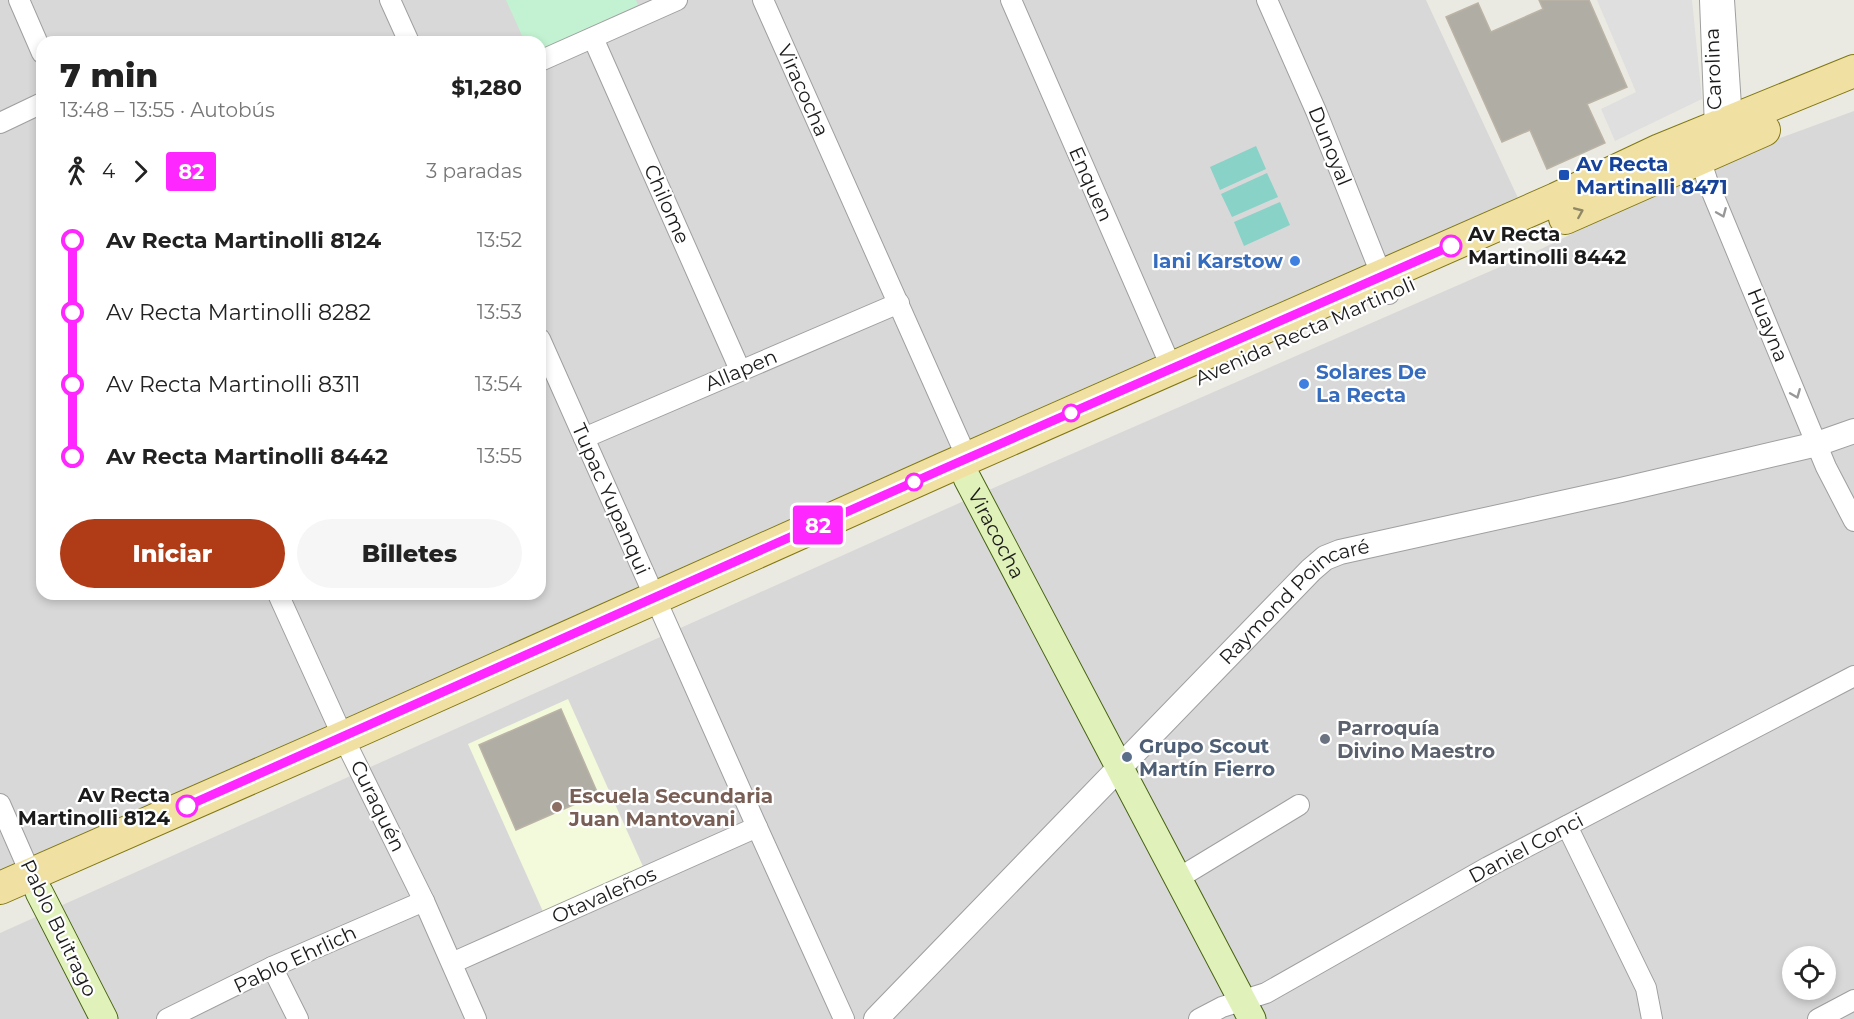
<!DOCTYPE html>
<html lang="es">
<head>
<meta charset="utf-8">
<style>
	:root { --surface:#fff; --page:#f6f6f6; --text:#222; --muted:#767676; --accent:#af3c17 }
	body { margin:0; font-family:Montserrat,sans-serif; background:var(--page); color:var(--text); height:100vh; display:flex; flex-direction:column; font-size:22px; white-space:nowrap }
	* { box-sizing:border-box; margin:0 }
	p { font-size:20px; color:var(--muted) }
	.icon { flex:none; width:33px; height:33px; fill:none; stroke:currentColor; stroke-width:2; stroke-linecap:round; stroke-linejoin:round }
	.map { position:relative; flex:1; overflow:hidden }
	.side { position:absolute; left:36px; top:36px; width:510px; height:564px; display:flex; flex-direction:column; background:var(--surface); border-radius:18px; box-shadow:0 3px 9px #0003 }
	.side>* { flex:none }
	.badge { padding:0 12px; border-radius:4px; font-size:21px; line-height:39px }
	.controls { position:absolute; left:1782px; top:946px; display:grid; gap:12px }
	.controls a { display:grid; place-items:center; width:54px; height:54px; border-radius:50%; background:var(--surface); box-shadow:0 3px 9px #0003; font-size:30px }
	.map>.badge { position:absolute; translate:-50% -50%; box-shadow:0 0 0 3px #fff }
	.legs { display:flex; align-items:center; gap:9px; height:66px; padding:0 24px; font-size:20px }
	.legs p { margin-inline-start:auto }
	.overview { display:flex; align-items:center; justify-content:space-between; height:102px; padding:0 24px }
	h1 { font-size:33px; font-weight:800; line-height:45px }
	.button { display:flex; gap:12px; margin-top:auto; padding:12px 24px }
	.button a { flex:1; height:69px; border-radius:36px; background:var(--accent); color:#fff; font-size:24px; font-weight:800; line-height:69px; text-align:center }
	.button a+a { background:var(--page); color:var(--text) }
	ul { padding:0 24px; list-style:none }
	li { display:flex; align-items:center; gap:21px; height:72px; font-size:22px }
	li i { display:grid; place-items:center; width:9px; height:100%; margin:0 8px; background:currentColor }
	li i::after { content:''; width:15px; height:15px; margin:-8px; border:4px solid; border-radius:50%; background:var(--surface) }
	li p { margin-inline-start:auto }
	li:first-child i { background:linear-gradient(#0000 50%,currentColor 0) }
	li:last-child i { background:linear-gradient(currentColor 50%,#0000 0) }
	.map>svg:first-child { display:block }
	.residential { fill:#d9d8d8; fill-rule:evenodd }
	.education { fill:#f3fadb }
	.park { fill:#c2f2d1 }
	.pitch { fill:#88d2c7 }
	.parking { fill:#dfdfdf }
	.building { fill:#b0ada5; stroke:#bbb4a6; stroke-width:1.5 }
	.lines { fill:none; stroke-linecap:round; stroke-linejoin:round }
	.minor-casing { stroke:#9f9f9f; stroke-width:22 }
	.tertiary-casing { stroke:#9f9f9f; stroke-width:26 }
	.secondary-casing { stroke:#466311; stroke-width:29 }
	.primary-casing { stroke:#817711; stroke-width:34 }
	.minor { stroke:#fff; stroke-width:20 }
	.tertiary { stroke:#fff; stroke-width:24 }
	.secondary { stroke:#e1f1ba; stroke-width:27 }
	.primary { stroke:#f0e1a2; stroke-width:32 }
	.oneway { stroke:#908865 }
	.oneway2 { stroke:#989898 }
	.line-1-casing { stroke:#fff; stroke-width:14 }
	.line-1 { stroke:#fe27ff; stroke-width:9 }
	.transit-dot { fill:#1a4fb4; stroke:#fff; stroke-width:2 }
	.stop-1-dot { fill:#fff; stroke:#fe27ff; stroke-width:3 }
	.shop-dot { fill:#3f7fe0; stroke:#fff; stroke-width:2 }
	.worship-dot { fill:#6b7280; stroke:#fff; stroke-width:2 }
	.service-dot { fill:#5c6f8a; stroke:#fff; stroke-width:2 }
	.education-dot { fill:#8d6e63; stroke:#fff; stroke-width:2 }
	.labels { text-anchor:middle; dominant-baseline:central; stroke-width:4.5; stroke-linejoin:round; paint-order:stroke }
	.street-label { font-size:20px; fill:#1b1b1b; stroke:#fff }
	.transit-label { font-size:20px; font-weight:bold; fill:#164399; stroke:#fff; text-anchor:start }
	.stop-label { font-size:20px; font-weight:bold; fill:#1b1b1b; stroke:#fff; text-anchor:start }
	.shop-label { font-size:20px; font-weight:bold; fill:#366cbe; stroke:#fff; text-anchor:end }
	.worship-label { font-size:20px; font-weight:bold; fill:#5b616d; stroke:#fff; text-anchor:start }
	.service-label { font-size:20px; font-weight:bold; fill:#4e5e75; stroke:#fff; text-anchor:start }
	.education-label { font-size:20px; font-weight:bold; fill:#785e54; stroke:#fff; text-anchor:start }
</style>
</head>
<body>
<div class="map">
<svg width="1854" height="1019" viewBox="0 0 1854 1019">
	<rect width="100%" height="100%" fill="#ebeae2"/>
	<path class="residential" d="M0,0H1426L1518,198L962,442L0,874ZM42,42H540V594H42Z
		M1854,111V1019H0V933L966,500L1541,249L1728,157ZM1792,957H1826V990H1792Z"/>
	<path class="education" d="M568,699L645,871L545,916L468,744Z"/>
	<path class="park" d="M506,0H636L638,5L540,50V42H525Z"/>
	<path class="pitch" d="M1256,146L1266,169L1220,190L1210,167Z
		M1267,173L1278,197L1232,217L1221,194Z
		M1280,202L1290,225L1244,246L1234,222Z"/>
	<path class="parking" d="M1597,0H1692L1702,99L1615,141L1601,109L1636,92Z"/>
	<path class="building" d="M1539,0H1589L1627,87L1587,104L1605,143L1547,169L1530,130L1502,142L1446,17L1478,3L1491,32L1543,9Z
		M561,709L598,794L516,830L479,745Z"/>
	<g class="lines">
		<defs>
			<g id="minor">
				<path d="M19,0L42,53"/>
				<path d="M390,0L409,42"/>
				<path id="s1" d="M763,0L967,458V470"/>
				<path d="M1011,0L1172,369"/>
				<path d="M1267,0L1316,111L1389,294"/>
				<path d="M1710,0L1715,128L1719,134"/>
				<path d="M1724,0L1732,121"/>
				<path d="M593,38L740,370"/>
				<path d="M540,61L677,0"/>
				<path d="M0,123L42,103"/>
				<path d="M1707,149L1700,159L1707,180L1826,467L1854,521"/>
				<path d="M540,339L757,827L844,1019"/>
				<path d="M584,438L899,303"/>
				<path d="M278,594L343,737L424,901L476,1019"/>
				<path d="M0,804L35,884"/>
				<path d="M1567,826L1646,988L1652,1019"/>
				<path d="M1177,879L1299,805"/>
				<path d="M452,963L757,827"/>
				<path d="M272,967L298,1019"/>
				<path d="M167,1019L272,967L424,901"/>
				<path d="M1199,1019L1222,1007L1266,993L1488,867L1854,676"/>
				<path d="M1818,1019L1854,1000"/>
			</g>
			<g id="tertiary">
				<path id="s2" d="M876,1019L1311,570L1325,558L1340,552L1621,490L1817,444L1854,431"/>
			</g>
			<g id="secondary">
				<path id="s3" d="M967,478L1252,1019"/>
				<path d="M39,892L104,1019"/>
			</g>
			<path id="primary" d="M1565,218L1764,130
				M0,888L360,730L943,469L1556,199L1660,150L1854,71"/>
		</defs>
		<use href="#minor" class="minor-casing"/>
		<use href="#tertiary" class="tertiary-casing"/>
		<use href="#secondary" class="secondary-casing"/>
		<use href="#primary" class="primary-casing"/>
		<use href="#minor" class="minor"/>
		<use href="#tertiary" class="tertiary"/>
		<use href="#secondary" class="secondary"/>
		<use href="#primary" class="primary"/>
	</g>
	<defs><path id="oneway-chevron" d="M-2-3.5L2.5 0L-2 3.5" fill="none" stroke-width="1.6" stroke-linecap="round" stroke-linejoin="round" transform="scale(1.5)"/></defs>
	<use class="oneway" href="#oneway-chevron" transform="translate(1579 212) rotate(-23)"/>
	<g class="oneway2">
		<use href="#oneway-chevron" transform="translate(1722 213) rotate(67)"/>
		<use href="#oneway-chevron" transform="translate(1796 394) rotate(68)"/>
	</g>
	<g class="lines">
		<defs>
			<path id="line-1" d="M187,806L943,469L1451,246"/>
		</defs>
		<use href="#line-1" class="line-1-casing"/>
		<use href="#line-1" class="line-1"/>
	</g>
	<rect class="transit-dot" x="1558" y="169" width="12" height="12" rx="3"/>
	<g class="stop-1-dot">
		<circle cx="1451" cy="246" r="10"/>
		<circle cx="1071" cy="413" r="8"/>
		<circle cx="914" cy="482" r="8"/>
		<circle cx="187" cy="806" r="10"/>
	</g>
	<g class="shop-dot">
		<circle cx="1295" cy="261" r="6"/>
		<circle cx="1304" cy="384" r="6"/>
	</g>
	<circle class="worship-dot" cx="1325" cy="739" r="6"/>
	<circle class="service-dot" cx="1127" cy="757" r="6"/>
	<circle class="education-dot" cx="557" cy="807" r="6"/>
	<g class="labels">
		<g class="street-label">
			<text transform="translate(1713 69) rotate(-92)">Carolina</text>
			<text stroke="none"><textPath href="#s1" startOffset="99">Viracocha</textPath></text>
			<text transform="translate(1330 146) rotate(68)">Dunoyal</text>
			<text transform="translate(1091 184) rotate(66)">Enquen</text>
			<text transform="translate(667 204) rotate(66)">Chilome</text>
			<text transform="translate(1768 325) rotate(68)">Huayna</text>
			<text transform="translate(1305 331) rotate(-24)">Avenida Recta Martinoli</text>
			<text transform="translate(741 370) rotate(-23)">Allapen</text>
			<text transform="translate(611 499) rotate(66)">Tupac Yupanqui</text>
			<text stroke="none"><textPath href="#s3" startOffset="63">Viracocha</textPath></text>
			<text stroke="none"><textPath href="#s2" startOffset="594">Raymond Poincaré</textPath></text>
			<text transform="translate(378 806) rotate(64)">Curaquén</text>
			<text transform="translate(1526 848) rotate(-28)">Daniel Conci</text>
			<text transform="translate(604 895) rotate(-24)">Otavaleños</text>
			<text transform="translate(59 928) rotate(64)">Pablo Buitrago</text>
			<text transform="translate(295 959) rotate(-25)">Pablo Ehrlich</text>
		</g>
		<g class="transit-label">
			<text x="1576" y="164">Av Recta<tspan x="1576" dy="23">Martinalli 8471</tspan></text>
		</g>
		<g class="stop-label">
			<text x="1468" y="234">Av Recta<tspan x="1468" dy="23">Martinolli 8442</tspan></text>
			<text x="170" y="795" text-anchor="end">Av Recta<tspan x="170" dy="23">Martinolli 8124</tspan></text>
		</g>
		<g class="shop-label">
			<text x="1283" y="261">Iani Karstow</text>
			<text x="1316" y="372" text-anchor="start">Solares De<tspan x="1316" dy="23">La Recta</tspan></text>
		</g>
		<g class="worship-label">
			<text x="1337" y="728">Parroquía<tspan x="1337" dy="23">Divino Maestro</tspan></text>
		</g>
		<g class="service-label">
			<text x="1139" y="746">Grupo Scout<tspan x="1139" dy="23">Martín Fierro</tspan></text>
		</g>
		<g class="education-label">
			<text x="569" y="796">Escuela Secundaria<tspan x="569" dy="23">Juan Mantovani</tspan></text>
		</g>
	</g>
</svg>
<div class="controls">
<a><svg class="icon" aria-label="locate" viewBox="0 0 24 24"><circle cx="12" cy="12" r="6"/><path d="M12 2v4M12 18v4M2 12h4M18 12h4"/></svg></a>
</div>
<b class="badge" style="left:818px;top:525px;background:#fe27ff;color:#fff">82</b>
<section class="side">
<div class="overview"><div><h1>7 min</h1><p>13:48 – 13:55 · Autobús</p></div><b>$1,280</b></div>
<div class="legs"><svg class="icon" aria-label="walk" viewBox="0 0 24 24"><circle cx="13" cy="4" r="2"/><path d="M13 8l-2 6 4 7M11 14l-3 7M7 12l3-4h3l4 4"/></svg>4<svg class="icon" aria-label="forward" viewBox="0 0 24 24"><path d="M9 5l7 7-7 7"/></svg><b class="badge" style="background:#fe27ff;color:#fff">82</b><p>3 paradas</p></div>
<ul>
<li><i style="color:#fe27ff"></i><b>Av Recta Martinolli 8124</b><p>13:52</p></li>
<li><i style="color:#fe27ff"></i><span>Av Recta Martinolli 8282</span><p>13:53</p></li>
<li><i style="color:#fe27ff"></i><span>Av Recta Martinolli 8311</span><p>13:54</p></li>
<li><i style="color:#fe27ff"></i><b>Av Recta Martinolli 8442</b><p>13:55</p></li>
</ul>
<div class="button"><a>Iniciar</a><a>Billetes</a></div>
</section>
</div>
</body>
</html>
